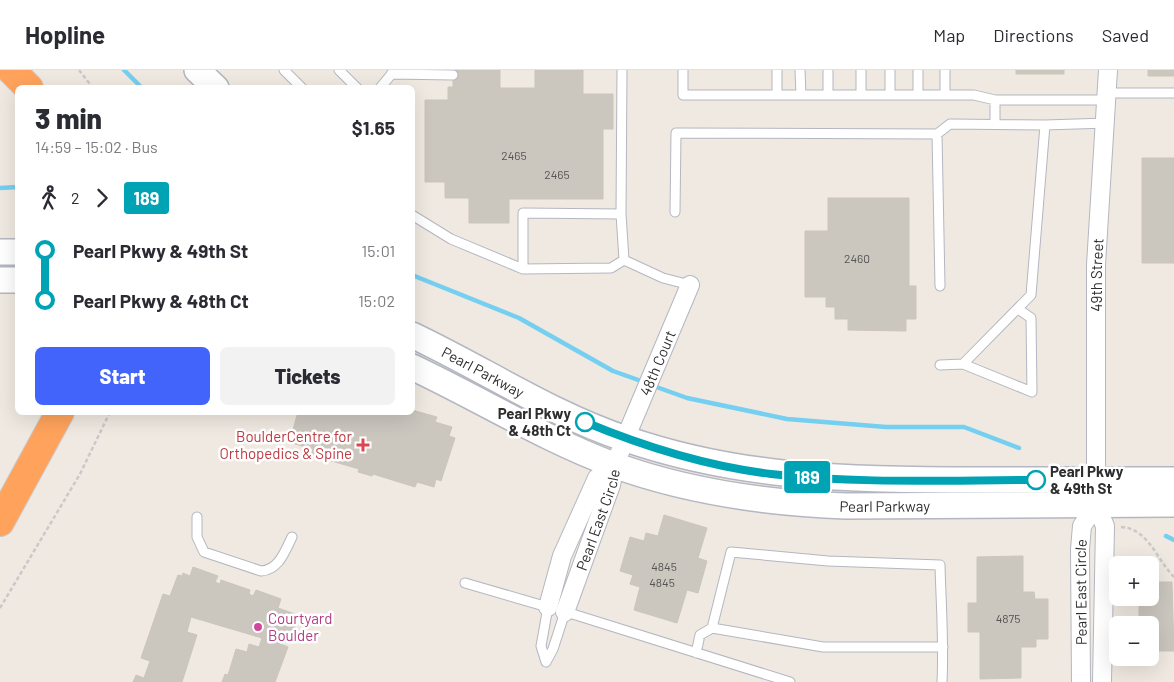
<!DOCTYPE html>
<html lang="en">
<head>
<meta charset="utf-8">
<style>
	:root { --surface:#fff; --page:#f2f2f3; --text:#2b2b33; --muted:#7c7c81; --line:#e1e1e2; --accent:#4264fb }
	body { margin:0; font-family:Barlow,sans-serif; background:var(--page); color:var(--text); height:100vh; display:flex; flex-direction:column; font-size:19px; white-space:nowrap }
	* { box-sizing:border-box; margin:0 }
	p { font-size:16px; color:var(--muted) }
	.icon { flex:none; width:28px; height:28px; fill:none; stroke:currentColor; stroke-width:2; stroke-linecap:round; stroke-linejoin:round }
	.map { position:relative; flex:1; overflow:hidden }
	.drawer { position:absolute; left:15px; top:15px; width:400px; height:330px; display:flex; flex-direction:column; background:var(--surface); border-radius:8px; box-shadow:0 5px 20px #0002 }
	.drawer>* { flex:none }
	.badge { padding:0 10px; border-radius:4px; font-size:18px; line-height:32px }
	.controls { position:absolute; left:1109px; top:486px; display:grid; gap:10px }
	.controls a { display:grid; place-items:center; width:50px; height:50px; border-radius:8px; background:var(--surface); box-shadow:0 5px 20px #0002; font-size:25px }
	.map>.badge { position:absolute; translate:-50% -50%; box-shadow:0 0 0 2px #fff }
	.legs { display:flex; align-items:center; gap:8px; height:55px; padding:0 20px; font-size:16px }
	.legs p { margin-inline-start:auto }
	.head { display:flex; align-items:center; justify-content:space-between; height:85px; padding:0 20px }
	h1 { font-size:28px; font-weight:800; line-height:38px }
	.button { display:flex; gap:10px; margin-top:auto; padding:10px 20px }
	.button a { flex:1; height:58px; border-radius:8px; background:var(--accent); color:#fff; font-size:20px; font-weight:800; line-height:58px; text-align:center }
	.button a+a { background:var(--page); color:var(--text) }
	ul { padding:0 20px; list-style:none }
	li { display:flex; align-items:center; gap:18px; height:50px; font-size:19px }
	li i { display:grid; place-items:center; width:8px; height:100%; margin:0 6px; background:currentColor }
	li i::after { content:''; width:12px; height:12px; margin:-6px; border:4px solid; border-radius:50%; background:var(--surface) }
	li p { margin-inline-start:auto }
	li:first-child i { background:linear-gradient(#0000 50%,currentColor 0) }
	li:last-child i { background:linear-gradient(currentColor 50%,#0000 0) }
	header { display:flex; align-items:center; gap:30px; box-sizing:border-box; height:70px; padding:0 25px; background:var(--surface); border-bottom:1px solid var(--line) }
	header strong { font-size:24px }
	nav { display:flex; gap:28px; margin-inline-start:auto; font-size:18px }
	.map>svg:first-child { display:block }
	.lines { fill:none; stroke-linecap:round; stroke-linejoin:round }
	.stream { stroke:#75cff0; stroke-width:4.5 }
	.building { fill:#cbc7bf; stroke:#cbc5ba }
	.lane-casing { stroke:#b4b7c1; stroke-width:11 }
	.street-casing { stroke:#b4b7c1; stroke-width:20 }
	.secondary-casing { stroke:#b4b7c1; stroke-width:28 }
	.highway-casing { stroke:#c9c9c9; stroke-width:30 }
	.path { stroke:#c9c9c9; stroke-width:2.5; stroke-dasharray:4 2.5; stroke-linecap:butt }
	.lane { stroke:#fff; stroke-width:9 }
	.street { stroke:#fff; stroke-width:18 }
	.secondary { stroke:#fff; stroke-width:25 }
	.highway { stroke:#ffa35c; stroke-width:28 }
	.line-1-casing { stroke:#fff; stroke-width:11 }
	.line-1 { stroke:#00a3b4; stroke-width:8 }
	.stop-1-dot { fill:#fff; stroke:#00a3b4; stroke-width:2.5 }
	.health-dot { fill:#e0444e; stroke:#fff; stroke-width:2 }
	.hotel-dot { fill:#d1479c; stroke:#fff; stroke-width:2 }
	.labels { text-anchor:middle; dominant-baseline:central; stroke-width:5; stroke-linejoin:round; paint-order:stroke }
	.number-label { font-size:12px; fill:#555452 }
	.street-label { font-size:15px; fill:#2e2e2e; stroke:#fff }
	.stop-label { font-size:15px; font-weight:bold; fill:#2e2e2e; stroke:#fff; text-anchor:end }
	.health-label { font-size:15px; fill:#be3a42; stroke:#fff; text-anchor:end }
	.hotel-label { font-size:15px; fill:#b23c85; stroke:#fff; text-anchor:start }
</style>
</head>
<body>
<header>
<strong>Hopline</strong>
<nav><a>Map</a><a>Directions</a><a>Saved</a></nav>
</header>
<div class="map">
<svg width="1174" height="612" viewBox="0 0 1174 612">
	<rect width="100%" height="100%" fill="#efe9e1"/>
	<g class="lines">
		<path class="stream" d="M124,0L142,18
			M0,118L18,117
			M412,205L519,248L613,301L644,312
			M651,315L687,328L787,349L886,357H964L1019,378
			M1166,466L1174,470"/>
	</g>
	<path class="building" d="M453,0H500V18H535V0H583V24H613V59H603V129H509V153H469V128H445V112H425V30H448V17H453Z
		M1016,0H1064V4H1016Z
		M1148,0H1174V6H1148Z
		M1142,88H1174V193H1142Z
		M828,128H909V216H916V249H906V261L848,260V249H835V237H826V227H805V161H828Z
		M412,340L437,347L435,352L452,357L449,366L455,368L441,411L436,409L434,417L417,412L415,417L373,404L372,406L358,402L359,399L311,385L313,379L295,374L298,365L292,363L298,342H412Z
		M664,445L707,458L698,488L707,491L698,523L687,520L677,553L634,540L640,517L630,514L633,505L620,501L630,467L644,471L646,463L658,466Z
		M1023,486V522H1034L1035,529H1048V569H1036V577H1021V608L980,609V562H968V533H977V487Z
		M193,497L218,506L215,512L220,514L221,510L250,520L249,524L253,526L256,520L281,529L278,538L295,544L293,550L297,552L292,566L282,562L278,573L288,577L275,612H222L225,604L228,605L236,579L247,582L249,574L259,577L262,568L191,547L187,562L197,565L182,612H133L136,605L144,608L150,591L141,588L163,524L170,526L178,505L182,506L183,503L190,506Z
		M1150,512H1172L1174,581H1150V555H1139V528H1150Z"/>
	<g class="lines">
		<defs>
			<path id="lane" d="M284,0L302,18
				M339,0L357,18
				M683,0V25H974L995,30H1107
				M777,0V25
				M800,0L801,25
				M828,0V25
				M890,0V25
				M918,0V25
				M945,0V25
				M391,4L453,5
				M380,18L395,0
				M1108,23H1174
				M861,25V0
				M995,54V30
				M1045,55L1107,53
				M937,64L940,216
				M675,142L676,63L937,64L950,54L1045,55L1031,225L963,294L940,295
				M621,144L622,0
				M412,145L451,169L523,199L611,198L624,190
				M624,190L663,208L690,215
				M523,199V143L621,144L624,190
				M963,294L1032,322L1031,248L1018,239
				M197,447V467L204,482L261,501C279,500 285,481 292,467
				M465,513L551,538
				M563,541L790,612
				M696,583L700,565L712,558
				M546,592L541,576L548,537
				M546,592L553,579L565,542
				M942,612C944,573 941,534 940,495L828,491L731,482L712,558L823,577H943"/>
			<g id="street">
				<path d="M548,537L562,486L597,408L615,395"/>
				<path id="s1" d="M565,542L611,415L615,395L625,369L690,215"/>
				<path id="s2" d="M1081,612L1080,479L1082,456L1096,435"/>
				<path id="s3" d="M1102,612L1105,456L1096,435V195L1108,0"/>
			</g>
			<g id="secondary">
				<path d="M197,0L216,18"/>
				<path d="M0,182H18"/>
				<path d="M0,210H18"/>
				<path id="s4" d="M412,265C484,299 551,344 626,369C737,407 836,409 952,410C1026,410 1100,410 1174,410"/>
				<path id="s5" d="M412,297C480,329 544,369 614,395C688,422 768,433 846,436L1174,434"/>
			</g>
			<path id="highway" d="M11,0L29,18
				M0,452L60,342"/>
		</defs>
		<use href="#lane" class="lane-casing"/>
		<use href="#street" class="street-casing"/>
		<use href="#secondary" class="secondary-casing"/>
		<use href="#highway" class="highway-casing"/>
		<path class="path" d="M79,0L93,18
			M1121,457C1148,458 1157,490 1174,507
			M0,538L80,404L110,342"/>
		<use href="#lane" class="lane"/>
		<use href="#street" class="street"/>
		<use href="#secondary" class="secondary"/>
		<use href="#highway" class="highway"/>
	</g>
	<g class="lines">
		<defs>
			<path id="line-1" d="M585,352C645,377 706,396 771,404C859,414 948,410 1036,410"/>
		</defs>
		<use href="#line-1" class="line-1-casing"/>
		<use href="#line-1" class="line-1"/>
	</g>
	<g class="stop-1-dot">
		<circle cx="585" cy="352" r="9"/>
		<circle cx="1036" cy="410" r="9"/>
	</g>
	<path class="health-dot" d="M360.5 367.5h5v5h5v5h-5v5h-5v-5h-5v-5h5z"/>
	<circle class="hotel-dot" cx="258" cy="557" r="5"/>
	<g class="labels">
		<g class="number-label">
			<text x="514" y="85">2465</text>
			<text x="557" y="104">2465</text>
			<text x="857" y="188">2460</text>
			<text x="664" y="496">4845</text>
			<text x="662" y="512">4845</text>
			<text x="1008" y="548">4875</text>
		</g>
		<g class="street-label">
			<text stroke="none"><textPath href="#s3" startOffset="409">49th Street</textPath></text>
			<text stroke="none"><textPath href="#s1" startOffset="266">48th Court</textPath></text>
			<text stroke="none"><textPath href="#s4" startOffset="80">Pearl Parkway</textPath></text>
			<text stroke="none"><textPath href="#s5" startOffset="500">Pearl Parkway</textPath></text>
			<text stroke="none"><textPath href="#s1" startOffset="98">Pearl East Circle</textPath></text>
			<text stroke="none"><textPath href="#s2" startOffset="90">Pearl East Circle</textPath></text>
		</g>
		<g class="stop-label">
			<text x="571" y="343">Pearl Pkwy<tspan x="571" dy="17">&amp; 48th Ct</tspan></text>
			<text x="1050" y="401" text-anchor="start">Pearl Pkwy<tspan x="1050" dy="17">&amp; 49th St</tspan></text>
		</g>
		<g class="health-label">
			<text x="352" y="366">BoulderCentre for<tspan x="352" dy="17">Orthopedics &amp; Spine</tspan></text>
		</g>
		<g class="hotel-label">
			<text x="268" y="548">Courtyard<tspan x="268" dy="17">Boulder</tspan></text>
		</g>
	</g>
</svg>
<div class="controls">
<a>+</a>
<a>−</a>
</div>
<b class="badge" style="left:807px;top:407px;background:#00a3b4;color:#fff">189</b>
<section class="drawer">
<div class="head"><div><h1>3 min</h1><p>14:59 – 15:02 · Bus</p></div><b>$1.65</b></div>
<div class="legs"><svg class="icon" aria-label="walk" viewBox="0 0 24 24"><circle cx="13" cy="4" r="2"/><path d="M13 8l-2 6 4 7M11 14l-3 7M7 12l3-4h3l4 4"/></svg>2<svg class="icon" aria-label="forward" viewBox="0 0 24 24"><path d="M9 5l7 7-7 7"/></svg><b class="badge" style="background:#00a3b4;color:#fff">189</b></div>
<ul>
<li><i style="color:#00a3b4"></i><b>Pearl Pkwy &amp; 49th St</b><p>15:01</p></li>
<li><i style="color:#00a3b4"></i><b>Pearl Pkwy &amp; 48th Ct</b><p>15:02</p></li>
</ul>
<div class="button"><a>Start</a><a>Tickets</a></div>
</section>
</div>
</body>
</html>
